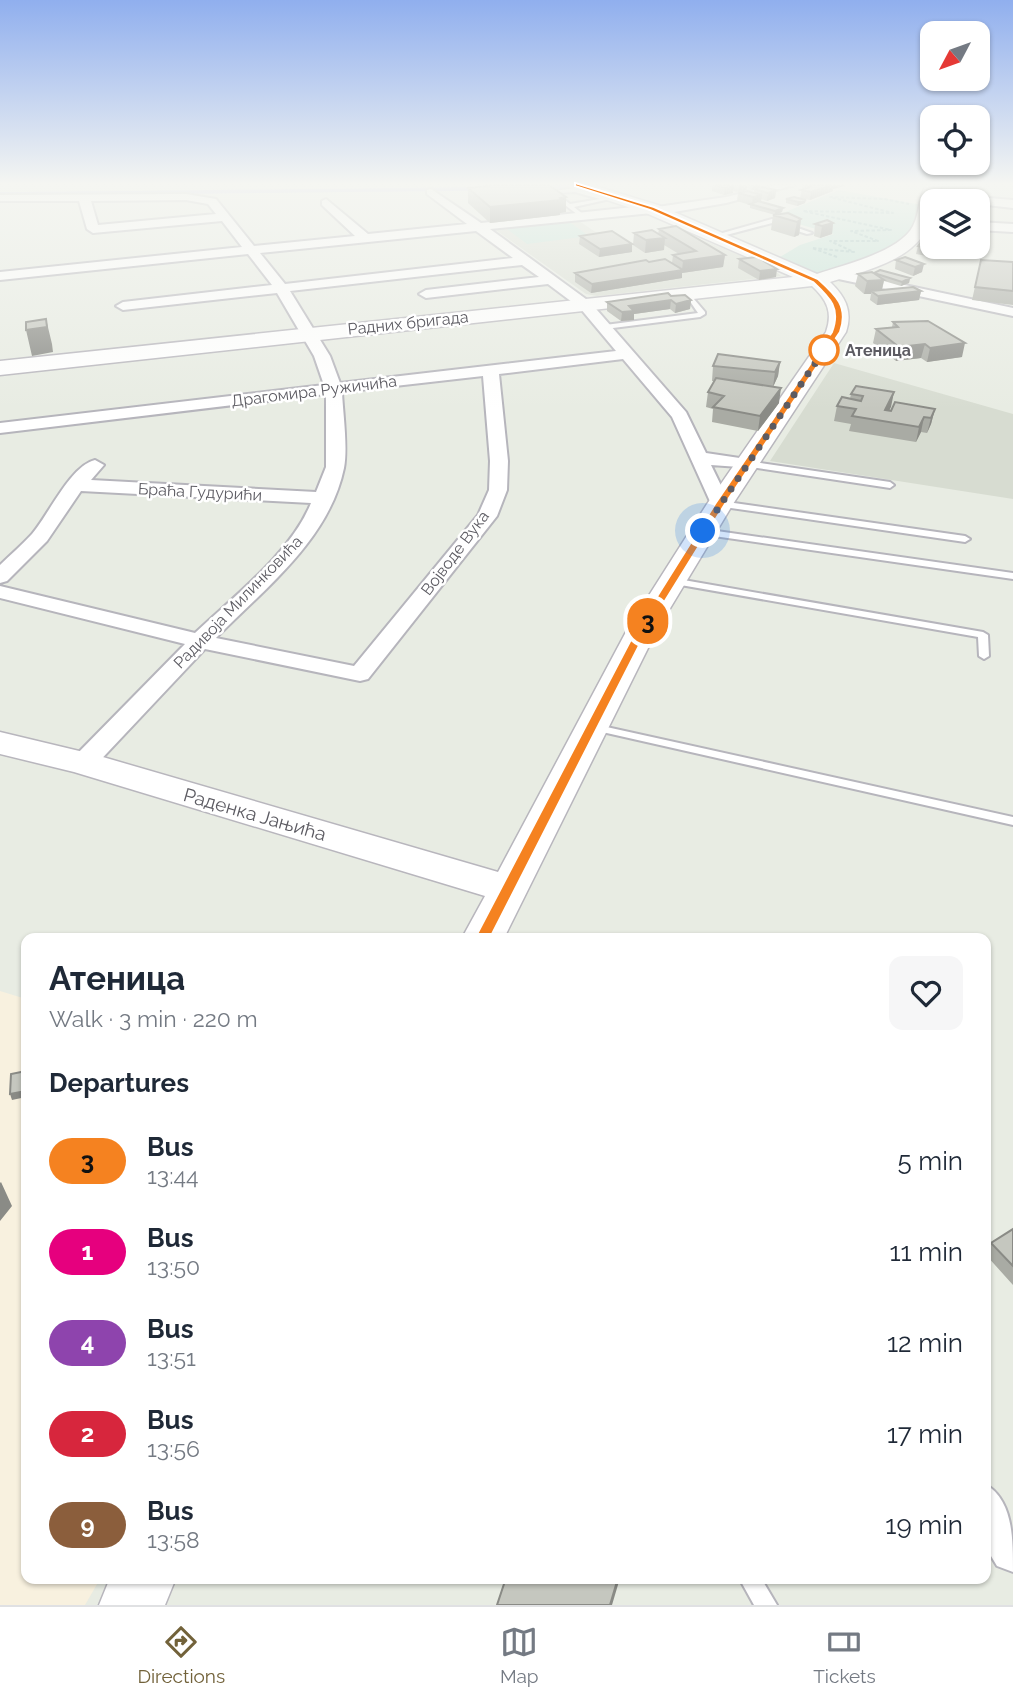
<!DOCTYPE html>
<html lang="en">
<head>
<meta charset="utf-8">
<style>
	:root { --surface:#fff; --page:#f6f6f7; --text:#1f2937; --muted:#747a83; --line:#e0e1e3; --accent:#72623a }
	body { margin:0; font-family:Raleway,sans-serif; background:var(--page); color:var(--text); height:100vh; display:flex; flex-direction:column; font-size:26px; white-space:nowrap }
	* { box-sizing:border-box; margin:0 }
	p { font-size:23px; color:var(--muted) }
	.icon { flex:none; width:38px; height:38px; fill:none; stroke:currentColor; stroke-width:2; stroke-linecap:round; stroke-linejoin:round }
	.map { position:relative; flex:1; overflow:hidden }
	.panel { position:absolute; left:21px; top:933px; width:970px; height:651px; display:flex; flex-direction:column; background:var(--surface); border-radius:14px; box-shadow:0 2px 5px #0004 }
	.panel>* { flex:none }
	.badge { padding:0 14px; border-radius:23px; font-size:24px; line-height:46px }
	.needle { width:46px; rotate:229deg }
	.buttons { position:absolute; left:920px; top:21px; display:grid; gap:14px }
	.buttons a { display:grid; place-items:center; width:70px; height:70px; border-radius:14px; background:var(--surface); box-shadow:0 2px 5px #0004; font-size:35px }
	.you { position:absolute; width:35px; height:35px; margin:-18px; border:5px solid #fff; border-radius:50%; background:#1a73e8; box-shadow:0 0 0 10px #1a73e833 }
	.map>.badge { position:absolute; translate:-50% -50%; box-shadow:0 0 0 4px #fff }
	h2 { padding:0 28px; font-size:26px; line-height:63px }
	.round { display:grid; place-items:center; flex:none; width:74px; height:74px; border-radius:14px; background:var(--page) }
	.overview { display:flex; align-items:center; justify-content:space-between; height:119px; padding:0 28px }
	h1 { font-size:33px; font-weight:700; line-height:52px }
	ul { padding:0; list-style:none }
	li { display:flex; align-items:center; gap:21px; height:91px; padding:0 28px }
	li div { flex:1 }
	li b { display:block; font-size:26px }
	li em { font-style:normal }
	li .badge { min-width:77px; font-weight:700; text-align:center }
	.dock { display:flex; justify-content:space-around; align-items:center; height:98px; border-top:2px solid var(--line); background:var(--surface); font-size:19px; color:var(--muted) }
	.dock a { display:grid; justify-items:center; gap:4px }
	.dock .on { color:var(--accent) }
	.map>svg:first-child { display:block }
	.education { fill:#d7dcd1 }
	.medical { fill:#f8f1df }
	.green { fill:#c1e1d5 }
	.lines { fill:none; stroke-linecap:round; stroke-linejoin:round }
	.stream { stroke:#aca8f6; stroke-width:3.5 }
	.lane-casing { stroke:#b6b5bc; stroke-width:4 }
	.street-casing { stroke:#b6b5bc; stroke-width:4 }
	.secondary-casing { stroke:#b8b6bd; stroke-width:3 }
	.path { stroke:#9cc1bd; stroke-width:2; stroke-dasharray:3.5 2; stroke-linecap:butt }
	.lane { fill:#fff; fill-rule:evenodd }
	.street { fill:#fff; fill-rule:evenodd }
	.secondary { fill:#fff; fill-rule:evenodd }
	.wall { fill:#a9aba4 }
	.shaded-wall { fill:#8a8b86 }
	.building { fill:#c5c7bf; stroke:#8a8b86; stroke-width:2 }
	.line { fill:#f58220; stroke:#fff; stroke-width:2 }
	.walk { stroke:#5c5b62; stroke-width:7; stroke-dasharray:0 12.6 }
	.stop-dot { fill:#fff; stroke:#f58220; stroke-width:3.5 }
	.labels { text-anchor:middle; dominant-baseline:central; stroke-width:5; stroke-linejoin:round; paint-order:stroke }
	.far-street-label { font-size:16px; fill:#5c5b62; stroke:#fff }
	.far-stop-label { font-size:16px; font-weight:bold; fill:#5c5b62; stroke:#fff; text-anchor:start }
	.street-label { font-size:19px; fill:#5c5b62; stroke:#fff }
</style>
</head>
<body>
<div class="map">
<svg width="1013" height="1605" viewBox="0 0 1013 1605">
	<rect width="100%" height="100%" fill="#e8ece3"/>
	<path class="education" d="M576,219L600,235L632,244L693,236L773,269L781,276L597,296L586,294L493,228Z
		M834,363L1013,414V499L770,461Z"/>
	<path class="medical" d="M0,991L26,999V1578L100,1579L85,1605H0Z"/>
	<path class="green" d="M839,190L921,205L912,228L902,241L878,255L818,273L780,257L800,245L834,234L773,217Z
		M568,221L589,236L527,244L507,229Z"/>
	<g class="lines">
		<path class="stream" d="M543,188L573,185
			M0,194L475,189"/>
		<defs>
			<path id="lane" d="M575,188L609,198L610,199L574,207L584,215L582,218L548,192ZM575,192L600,199L570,204L556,193Z
				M772,219L812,233L807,234L772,223L715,238L712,236Z
				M688,292L705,312V314L700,317L605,329L602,327L605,325L698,313L685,294Z
				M747,461L890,482L894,485L890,488L744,466V462Z
				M720,501L965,536L970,539L965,542L717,506V502Z
				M703,529L1013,573V579L700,534V530Z
				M672,578L983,632L988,635L989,656L984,659L979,656L978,637L669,583L667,581Z
				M593,724L1013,817V825L589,729L587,727Z
				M739,1578H761L777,1605H754Z"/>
			<path id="street" d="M776,185H795L726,203L657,215L652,213L490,229L590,302L686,412L706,453L753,460L756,464L753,468L711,465L730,504L727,508H713L672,417L623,359L499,374L508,461L507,490L497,516L368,679L360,681L205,649L92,769L83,771L74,769L70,763L74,757L185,644L0,598V586L195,633C234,596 291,553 311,503L81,491L47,541L7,581L0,583V565C10,555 22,545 32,534C48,516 70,466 95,460L104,465L91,480L316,492L326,467V394L0,433V423L324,385L314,356L277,293L123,310L116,306L123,302L272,285L248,254L0,280V272L242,247L222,221L93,233L87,229L79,201H0V195L186,194L216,199L254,246L355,236L322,205V201L326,199L368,234L467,224L427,194V190L431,189L481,223L652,205L657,207L726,197ZM186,200L208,204L216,214L98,225L91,201ZM476,231L513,258L285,284L260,253ZM522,265L539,277L426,290L419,294L426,298L548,284L580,308L616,351L340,383L330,356L290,291ZM483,376L490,461L489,490L478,515L354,666L216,638C265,588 329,540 344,468C348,447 343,414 342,392Z
				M929,193L1013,200V208L978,204V201L925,198V194Z
				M978,222L1013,224V232L978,230Z
				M834,270L1013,308V316L829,277V271Z
				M985,1484C1013,1500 1013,1537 1013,1572L997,1566L985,1546Z"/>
			<path id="secondary" d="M569,185H592L658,205L817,274C843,265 900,252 913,226C920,213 918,197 926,185H942L935,201H933C933,257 873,268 830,282C845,296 853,311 846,332L733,504L657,630L504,938H462L485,896L74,772L0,754V732L96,755L498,872L627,630L707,504L826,332C833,312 827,300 812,286L0,375V361L793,277L646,213L571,188Z
				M110,1578H176L165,1605H99Z"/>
		</defs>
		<use href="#lane" class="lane-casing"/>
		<use href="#street" class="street-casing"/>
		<use href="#secondary" class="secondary-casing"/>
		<path class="path" d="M837,257L812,248L854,252L830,241H878L851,231L891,230L803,211L893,213L830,197L884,199L909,204"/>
		<use href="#lane" class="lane"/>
		<use href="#street" class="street"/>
		<use href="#secondary" class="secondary"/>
	</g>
	<path class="wall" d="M712,185H760V187L752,189L747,188V190L738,192L733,191V193L724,195L712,191Z
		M803,185L845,186L833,189V191L810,200L800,198Z
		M468,188L566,212L560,213V215L490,223L468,203Z
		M754,189L776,190L775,198L767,201L761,199V202L783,208L782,212L775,215L801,219L799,235L794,237L771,230L773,215H775L750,208V205L737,201L738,193L754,192Z
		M786,199L805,203L797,206L786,203Z
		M833,223L832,234L820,238L814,236L815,224Z
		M659,229L725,255L723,267L682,273V278L591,293L575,282V273L649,262L672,263L673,255L679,254L664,245V250L645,253L633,245L634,233L658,234Z
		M580,236L632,252L599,257L579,244Z
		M918,246L933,247H948L944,252L936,251V253L932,257L916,254Z
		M905,257L922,272L913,276L895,269L896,260Z
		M739,259L776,277L759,280L738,268Z
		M981,260L1013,262V305L972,300Z
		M874,273L910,278L909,283L901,286L884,281L882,290L921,291L919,300L877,305L870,300L871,294H864L855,286L858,274Z
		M671,296L691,300L690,309L675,313L670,309L634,314V320L621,321L607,311V302Z
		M893,322L962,357L927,362L921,358L896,361L873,343L876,329L892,327Z
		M780,362L778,376L773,387L779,403L758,431L712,422L713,409L706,407L708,392L714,381H712L713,366Z
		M894,392L889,411L935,409L931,424L927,433L921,432L916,442L849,431L851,424L834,421L837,406L850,399L851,394Z
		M1013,1229V1285L986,1255L991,1243Z"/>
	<path class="shaded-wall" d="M734,185L733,193L724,195L725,188Z
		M739,185H747V190L738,192Z
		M752,185H760V187L752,189Z
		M830,185H845V186L833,189V191L810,200L811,192Z
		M776,190L775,198L767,201L768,193Z
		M762,195L761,202L752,205L753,197Z
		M566,197V212L560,213V215L490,223V207Z
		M806,200L805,203L797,206L798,202Z
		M783,208L782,212L775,215V211Z
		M801,219L799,235L794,237L797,222Z
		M833,223L832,234L820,238L822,226Z
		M665,238L664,250L645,253L646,240Z
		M632,244V252L599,257L600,249Z
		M936,247H937L936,253L932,257L934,249Z
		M725,255L723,267L682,273V278L591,293L592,284L682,270L683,261Z
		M924,264L922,272L913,276L915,267Z
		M777,269L776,277L759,280L760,271Z
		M910,278L909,283L901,286L902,282Z
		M884,280L881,293L871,291V294H864L867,281Z
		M921,291L919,300L877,305L878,296Z
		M671,300L670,309L634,314V320L621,321L622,312L629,306Z
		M691,300L690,309L675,313L676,304Z
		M46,319L52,344L53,352L32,356L26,330Z
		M965,343L962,357L927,362L930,348Z
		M925,344L921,358L896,361L899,347Z
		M780,362L778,376L773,387L775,372Z
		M781,388L779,403L758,431L760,416Z
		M894,392L891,407L884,421L885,410Z
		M935,409L931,424L927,433L931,418Z
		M924,417L921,432L916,442L919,427Z
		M26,1091V1097L12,1100L10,1094Z
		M1,1182L12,1206L0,1221V1183Z
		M618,1578H620L612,1605H610Z"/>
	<path class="building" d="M495,185H549L566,197L560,198L561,200L490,207L468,188Z
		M715,185H734L725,188Z
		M805,185H831L811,192L801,190L812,186Z
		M762,187L776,190L768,193L754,189Z
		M747,191L762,195L753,197L738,193Z
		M794,197L806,200L798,202L786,199Z
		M758,201L783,208L775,211L750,204Z
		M788,213L801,219L797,222L773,215Z
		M827,220L833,223L822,226L815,224Z
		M676,226L725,255L683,261L673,255L696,251L659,229Z
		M652,230L665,238L646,240L634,233Z
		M612,231L632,244L600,249L580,236Z
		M921,242L933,244V247H936L934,249L918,246Z
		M757,257L777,269L760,271L739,259Z
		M905,257L924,264L915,267L896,260Z
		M665,259L683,270L592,284L575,273L646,260L649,262Z
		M981,260L1013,262V291L975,287Z
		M880,270L910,278L902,282L874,273Z
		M872,272L884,280L867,281L858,274Z
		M913,287L921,291L878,296L871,291Z
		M668,293L671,296L685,295L691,300L676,304L671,300L629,306L634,311L622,312L607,302Z
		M46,319L47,327L26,330V322Z
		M928,321L965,343L930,348L925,344L899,347L876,329L898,327L893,322Z
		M718,354L780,362L775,372L713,366Z
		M716,378L781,388L760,416L713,407L724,396L708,392Z
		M856,386L894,392L885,410L891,411L895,402L935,409L931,418L924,417L919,427L852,416L856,409L837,406L842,397L861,401L863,396L851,394Z
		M26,1071V1091L10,1094L11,1074Z
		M1013,1229V1266L991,1243Z
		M506,1578H618L610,1605H497Z"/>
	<linearGradient id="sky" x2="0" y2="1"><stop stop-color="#90afee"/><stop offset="0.45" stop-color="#f5f6f2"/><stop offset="1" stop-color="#f5f6f2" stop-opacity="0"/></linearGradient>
	<rect width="1013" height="409" fill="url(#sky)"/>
	<path class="line" d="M575,183L654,207L818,279C836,295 849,307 840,332L725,504L647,630L490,938L483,944L475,938L636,630L715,504L832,332C841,308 830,298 813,282L650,210L575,186Z"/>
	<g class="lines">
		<path class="walk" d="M703,531L828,344L824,350"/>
	</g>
	<circle class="stop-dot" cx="824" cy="350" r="14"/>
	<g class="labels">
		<g class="far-street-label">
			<text transform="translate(408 323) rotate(-6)">Радних бригада</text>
			<text transform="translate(314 391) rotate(-7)">Драгомира Ружичића</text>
			<text transform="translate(200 492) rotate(3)">Браћа Гудурићи</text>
			<text transform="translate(455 553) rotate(-53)">Војводе Вука</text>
			<text transform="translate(238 602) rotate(-46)">Радивоја Милинковића</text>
		</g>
		<g class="far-stop-label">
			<text x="845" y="350">Атеница</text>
		</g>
		<g class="street-label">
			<text transform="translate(255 814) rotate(16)">Раденка Јањића</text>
		</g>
	</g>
</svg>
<div class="buttons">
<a><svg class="needle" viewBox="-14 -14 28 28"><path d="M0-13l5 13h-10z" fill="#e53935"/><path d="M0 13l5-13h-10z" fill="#747a83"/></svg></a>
<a><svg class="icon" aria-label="locate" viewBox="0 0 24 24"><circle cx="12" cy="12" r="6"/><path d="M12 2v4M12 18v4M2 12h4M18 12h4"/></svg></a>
<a><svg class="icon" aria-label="layers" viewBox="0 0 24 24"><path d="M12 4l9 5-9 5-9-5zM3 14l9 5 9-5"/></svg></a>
</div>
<div class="you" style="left:703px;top:531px"></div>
<b class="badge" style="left:648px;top:621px;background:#f58220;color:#111">3</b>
<section class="panel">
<div class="overview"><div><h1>Атеница</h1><p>Walk · 3 min · 220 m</p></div><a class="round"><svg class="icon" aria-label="heart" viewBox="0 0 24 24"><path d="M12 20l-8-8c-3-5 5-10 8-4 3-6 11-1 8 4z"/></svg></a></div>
<h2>Departures</h2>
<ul>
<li><span class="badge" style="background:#f58220;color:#111">3</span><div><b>Bus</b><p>13:44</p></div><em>5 min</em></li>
<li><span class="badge" style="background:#e6007e;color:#fff">1</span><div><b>Bus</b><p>13:50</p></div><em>11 min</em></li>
<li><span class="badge" style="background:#8e44ad;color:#fff">4</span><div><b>Bus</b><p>13:51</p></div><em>12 min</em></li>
<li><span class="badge" style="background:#d7263d;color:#fff">2</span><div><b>Bus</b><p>13:56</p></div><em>17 min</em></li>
<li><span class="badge" style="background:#8b5e3c;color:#fff">9</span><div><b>Bus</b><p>13:58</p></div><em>19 min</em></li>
</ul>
</section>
</div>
<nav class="dock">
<a class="on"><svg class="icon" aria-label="directions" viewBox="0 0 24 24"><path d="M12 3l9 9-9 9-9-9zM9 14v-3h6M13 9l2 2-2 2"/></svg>Directions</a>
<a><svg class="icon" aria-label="map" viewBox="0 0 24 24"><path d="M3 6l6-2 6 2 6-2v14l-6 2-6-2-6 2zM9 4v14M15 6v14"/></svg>Map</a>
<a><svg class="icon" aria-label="tickets" viewBox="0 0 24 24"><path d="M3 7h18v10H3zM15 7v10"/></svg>Tickets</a>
</nav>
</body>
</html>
